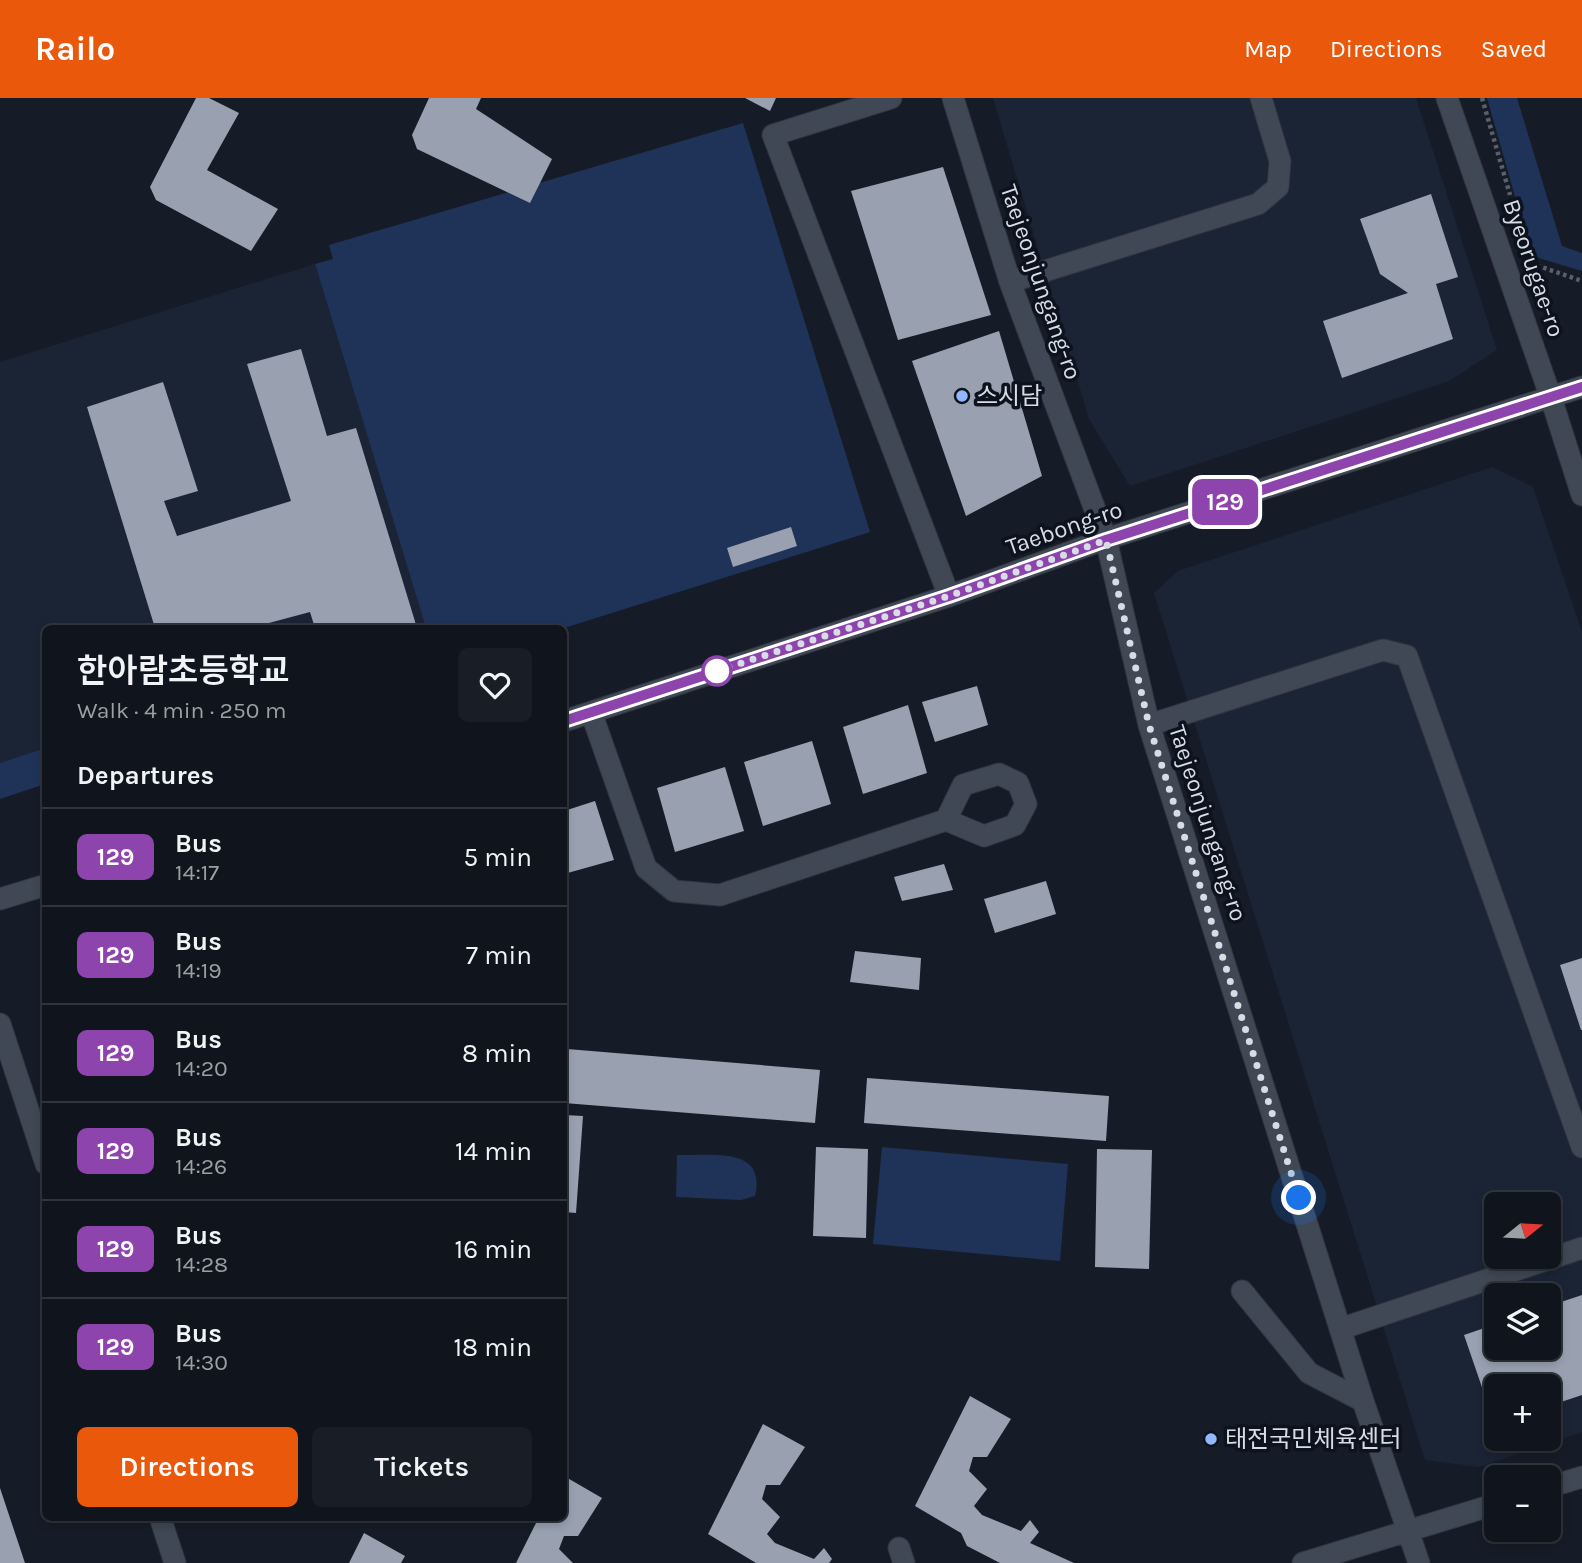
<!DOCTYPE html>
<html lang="en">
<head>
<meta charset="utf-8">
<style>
	:root { --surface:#10151d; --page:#191e26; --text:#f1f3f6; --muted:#9c9fa4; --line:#30343b; --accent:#ea580c }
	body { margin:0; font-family:Karla,"Noto Sans KR",sans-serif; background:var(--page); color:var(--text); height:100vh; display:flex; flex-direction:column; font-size:26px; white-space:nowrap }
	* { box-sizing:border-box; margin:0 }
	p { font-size:23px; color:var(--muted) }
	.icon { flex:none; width:38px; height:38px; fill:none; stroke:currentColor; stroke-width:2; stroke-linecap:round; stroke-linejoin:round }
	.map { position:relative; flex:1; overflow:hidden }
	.side { position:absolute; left:42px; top:527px; width:525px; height:896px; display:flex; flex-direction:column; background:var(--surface); border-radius:10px; box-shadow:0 4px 10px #0003,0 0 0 2px var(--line) }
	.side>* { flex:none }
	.badge { padding:0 14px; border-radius:10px; font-size:24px; line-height:46px }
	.needle { width:46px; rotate:72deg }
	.fabs { position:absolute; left:1484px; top:1094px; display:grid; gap:14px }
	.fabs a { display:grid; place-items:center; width:77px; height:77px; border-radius:10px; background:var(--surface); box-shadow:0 4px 10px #0003,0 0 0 2px var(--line); font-size:35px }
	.you { position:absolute; width:35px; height:35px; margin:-18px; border:5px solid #fff; border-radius:50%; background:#1a73e8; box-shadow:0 0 0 10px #1a73e833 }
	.map>.badge { position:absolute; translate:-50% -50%; box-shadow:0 0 0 4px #fff }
	h2 { padding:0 35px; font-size:26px; line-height:63px }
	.round { display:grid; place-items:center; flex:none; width:74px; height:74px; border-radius:10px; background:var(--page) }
	.headline { display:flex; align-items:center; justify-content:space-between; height:119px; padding:0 35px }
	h1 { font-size:33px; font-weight:600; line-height:52px }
	.primary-button { display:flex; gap:14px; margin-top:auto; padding:14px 35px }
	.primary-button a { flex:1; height:80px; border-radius:10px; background:var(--accent); color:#fff; font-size:28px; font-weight:600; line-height:80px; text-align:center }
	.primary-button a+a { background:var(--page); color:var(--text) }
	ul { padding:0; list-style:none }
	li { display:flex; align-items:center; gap:21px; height:98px; padding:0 35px; border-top:2px solid var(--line) }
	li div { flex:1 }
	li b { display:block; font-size:26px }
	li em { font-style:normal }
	li .badge { min-width:77px; font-weight:700; text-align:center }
	header { display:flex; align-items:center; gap:42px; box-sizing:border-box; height:98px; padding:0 35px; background:var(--accent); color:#fff }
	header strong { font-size:33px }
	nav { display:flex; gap:38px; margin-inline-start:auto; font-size:24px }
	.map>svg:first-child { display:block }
	.built { fill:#1b2435; fill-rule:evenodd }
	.green { fill:#1f3258 }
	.building { fill:#99a1b1 }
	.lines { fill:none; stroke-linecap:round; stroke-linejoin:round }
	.minor-casing { stroke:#32353f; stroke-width:23 }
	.path { stroke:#5a606a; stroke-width:4.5; stroke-dasharray:3.5 3.5; stroke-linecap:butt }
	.minor { stroke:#404855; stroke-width:21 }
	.line-casing { stroke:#fff; stroke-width:16 }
	.line { stroke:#8e44ad; stroke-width:10 }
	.walk { stroke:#d8dde5; stroke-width:7; stroke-dasharray:0 12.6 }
	.poi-dot { fill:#92b7fd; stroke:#0d131e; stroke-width:2.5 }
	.stop-dot { fill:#fff; stroke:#8e44ad; stroke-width:3.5 }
	.labels { text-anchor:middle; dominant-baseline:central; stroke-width:7; stroke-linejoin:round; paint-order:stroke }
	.street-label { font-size:24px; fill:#d8dde5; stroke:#0d131e }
	.poi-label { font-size:24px; fill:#d8dde5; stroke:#0d131e; text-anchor:start }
</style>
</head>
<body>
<header>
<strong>Railo</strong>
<nav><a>Map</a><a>Directions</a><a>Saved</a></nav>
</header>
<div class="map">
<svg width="1582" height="1465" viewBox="0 0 1582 1465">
	<rect width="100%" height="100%" fill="#161c27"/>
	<path class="built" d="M993,0H1416L1497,252L1449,283L1130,388L1089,321Z
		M315,166L426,530H46L45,650L0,665V264Z
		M1492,369L1533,389L1582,534V1334L1479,1369L1425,1362L1154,495L1178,473ZM1496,1106H1549V1158H1496ZM1496,1197H1549V1250H1496ZM1496,1288H1549V1340H1496Z"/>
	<path class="green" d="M1487,0H1517L1562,148L1582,155V173L1532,158Z
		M743,25L870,434L564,530H426L315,166L333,161L329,147Z
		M45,650V686L0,701V665Z
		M882,1049L1068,1066L1060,1163L873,1146Z
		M677,1057C710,1058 767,1047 755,1098L741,1102L676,1099Z"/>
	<path class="building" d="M196,0H209L239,15L207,72L278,111L251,153L156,102L150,89Z
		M429,0H481L476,11L552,61L530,105L417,51L412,37Z
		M745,0H776L770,13Z
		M943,69L991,217L898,242L851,93Z
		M1431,96L1458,179L1436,186L1453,241L1342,280L1323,223L1408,195L1380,176L1360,121Z
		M999,233L1042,378L966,418L912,263Z
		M301,251L327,338L356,330L417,530H315L310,514L250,530H155L87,309L163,284L198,393L164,403L177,438L291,403L247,266Z
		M791,429L797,448L733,469L727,450Z
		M977,588L988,627L935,644L922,604Z
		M908,607L927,675L863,696L843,629Z
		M812,643L831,706L763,728L744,664Z
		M725,669L744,733L675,754L657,690Z
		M595,703L614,762L564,776V713Z
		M944,766L953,792L902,803L894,779Z
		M1046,783L1056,816L995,835L984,801Z
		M855,853L921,860L919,892L850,884Z
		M1582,860V932H1581L1560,867Z
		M567,951L820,972L815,1025L564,1005Z
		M867,980L1109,998L1106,1043L864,1025Z
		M564,1017L583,1018L576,1115L564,1114Z
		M816,1049L868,1051L866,1140L813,1138Z
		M1097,1051L1152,1052L1149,1171L1095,1169Z
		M1582,1197V1297L1549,1308V1288H1496V1330L1464,1237L1496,1226V1250H1549V1208Z
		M970,1298L1011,1321L987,1359H973L969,1373L987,1391L974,1408L982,1417L1021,1433L1030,1422L1039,1434L1030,1445L1074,1465H1000L967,1448L961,1435L915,1408Z
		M763,1326L805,1349L780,1387H766L762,1401L780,1419L767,1436L775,1445L814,1461L824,1450L832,1461L829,1465H756L708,1436Z
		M564,1378L602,1400L578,1438H564L559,1451L573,1465H516L539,1419H564Z
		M0,1390L25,1465H0Z
		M364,1435L405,1458L401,1465H349Z"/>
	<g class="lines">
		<defs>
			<path id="minor" d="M891,0L773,37L949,498
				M953,0L1010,184L1106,441L1149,627L1363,1303L1419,1465
				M1447,0L1551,300L1582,397
				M1010,184L1258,106L1278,89L1280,63L1261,0
				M591,614L646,770L674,793L720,797L946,722L984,738L1015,727L1026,706L1018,685L999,676L963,687L946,722
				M564,623L949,498L1106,441L1582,289
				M1149,627L1383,552L1407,558L1582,1049
				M0,801L46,787
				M0,926L46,1066
				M1242,1193L1309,1275L1363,1303
				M1340,1231L1582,1150
				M1549,1389L1582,1379
				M160,1419L175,1465
				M899,1450L904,1465
				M1303,1465L1496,1406"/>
		</defs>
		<use href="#minor" class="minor-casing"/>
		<path class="path" d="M1482,0L1510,97
			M1530,165L1582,183"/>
		<use href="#minor" class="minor"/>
	</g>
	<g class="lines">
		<defs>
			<path id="line" d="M564,623L949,498L1106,442L1582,289"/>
		</defs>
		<use href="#line" class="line-casing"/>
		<use href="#line" class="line"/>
		<path class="walk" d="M717,573L949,498L1106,442L1149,627L1299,1100"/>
	</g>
	<g class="poi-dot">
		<circle cx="962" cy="298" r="7"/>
		<circle cx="1211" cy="1341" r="7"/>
	</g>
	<circle class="stop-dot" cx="717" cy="573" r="14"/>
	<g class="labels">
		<g class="street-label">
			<text transform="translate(1534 170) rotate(71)">Byeorugae-ro</text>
			<text transform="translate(1041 184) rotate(71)">Taejeonjungang-ro</text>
			<text transform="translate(1064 430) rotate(-19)">Taebong-ro</text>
			<text transform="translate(1208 725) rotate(72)">Taejeonjungang-ro</text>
		</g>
		<g class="poi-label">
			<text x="976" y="298">스시담</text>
			<text x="1225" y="1341">태전국민체육센터</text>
		</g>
	</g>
</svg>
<div class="fabs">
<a><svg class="needle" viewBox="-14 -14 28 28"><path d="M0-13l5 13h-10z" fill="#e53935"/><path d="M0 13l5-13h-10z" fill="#9c9fa4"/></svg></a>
<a><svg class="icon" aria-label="layers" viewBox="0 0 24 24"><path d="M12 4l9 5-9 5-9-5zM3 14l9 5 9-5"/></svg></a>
<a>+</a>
<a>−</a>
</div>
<div class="you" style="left:1299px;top:1100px"></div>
<b class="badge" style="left:1225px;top:404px;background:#8e44ad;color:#fff">129</b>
<section class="side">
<div class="headline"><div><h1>한아람초등학교</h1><p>Walk · 4 min · 250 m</p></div><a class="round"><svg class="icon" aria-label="heart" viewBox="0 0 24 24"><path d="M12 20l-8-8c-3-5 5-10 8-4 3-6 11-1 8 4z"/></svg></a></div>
<h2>Departures</h2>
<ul>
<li><span class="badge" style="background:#8e44ad;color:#fff">129</span><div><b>Bus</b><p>14:17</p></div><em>5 min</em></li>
<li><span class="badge" style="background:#8e44ad;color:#fff">129</span><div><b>Bus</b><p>14:19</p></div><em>7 min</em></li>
<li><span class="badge" style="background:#8e44ad;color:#fff">129</span><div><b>Bus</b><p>14:20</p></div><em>8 min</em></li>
<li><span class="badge" style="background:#8e44ad;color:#fff">129</span><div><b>Bus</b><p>14:26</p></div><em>14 min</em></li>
<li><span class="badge" style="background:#8e44ad;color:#fff">129</span><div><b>Bus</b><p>14:28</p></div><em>16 min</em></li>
<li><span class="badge" style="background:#8e44ad;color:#fff">129</span><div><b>Bus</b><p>14:30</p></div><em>18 min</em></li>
</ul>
<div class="primary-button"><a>Directions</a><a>Tickets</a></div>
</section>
</div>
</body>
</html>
